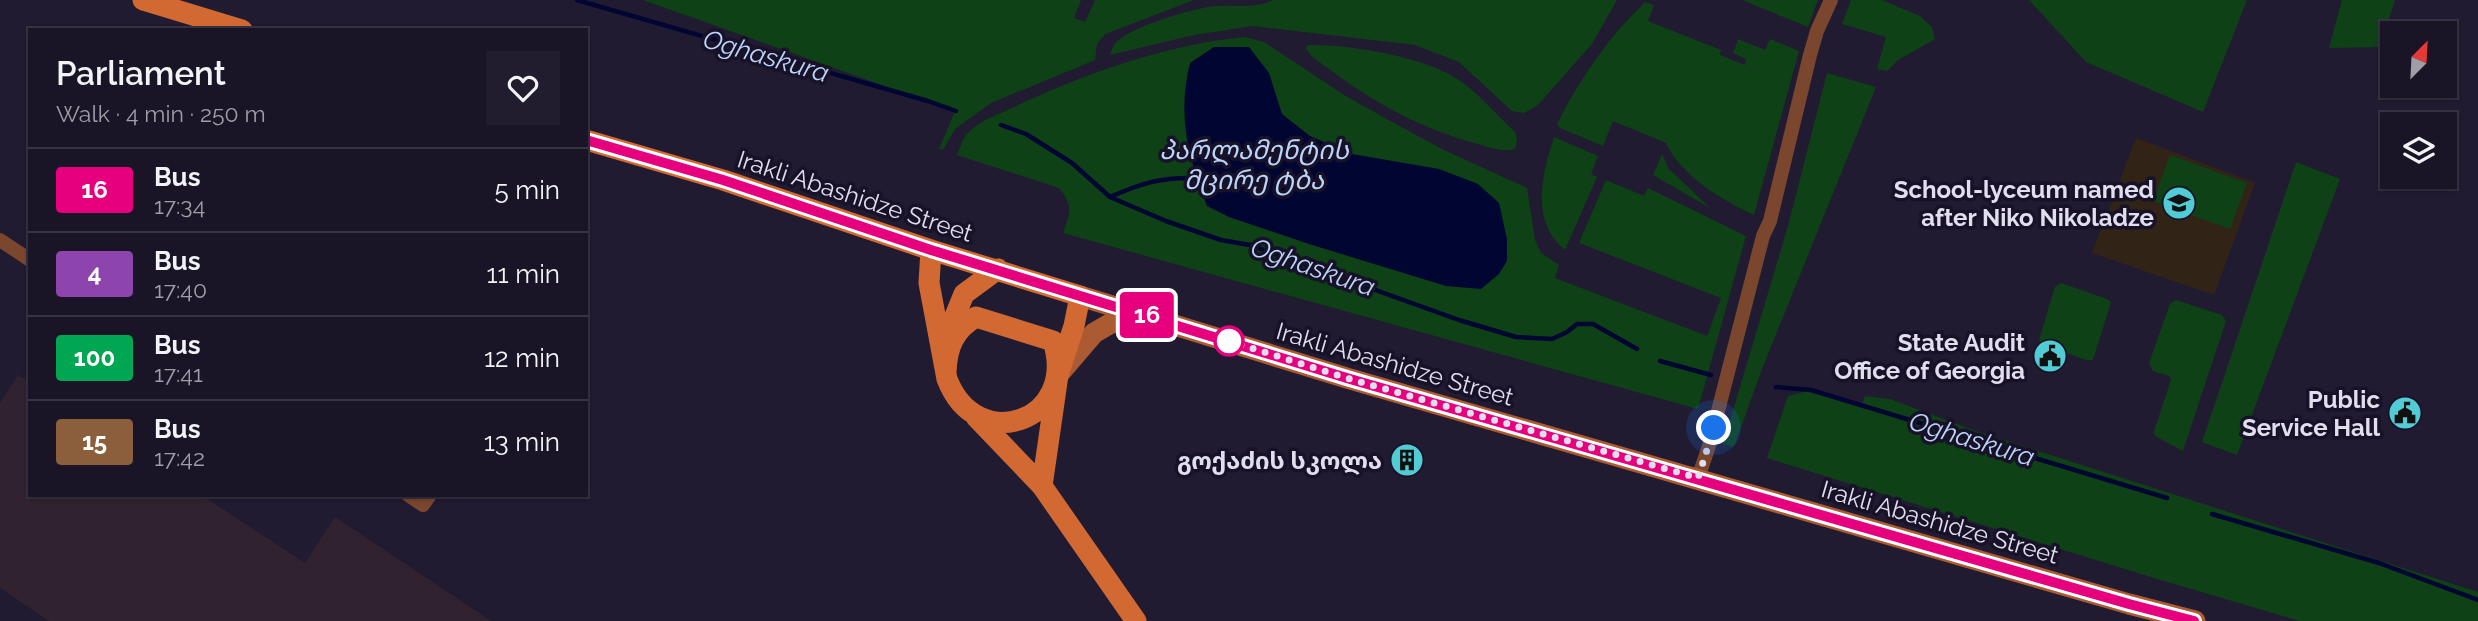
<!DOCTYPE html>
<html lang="en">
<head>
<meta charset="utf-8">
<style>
	:root { --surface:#191426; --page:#221d2e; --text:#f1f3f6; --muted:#9f9ea7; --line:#373343 }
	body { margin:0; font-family:Raleway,"Noto Sans Georgian",sans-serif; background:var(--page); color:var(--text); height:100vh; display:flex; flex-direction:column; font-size:26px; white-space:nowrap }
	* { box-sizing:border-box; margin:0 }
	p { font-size:23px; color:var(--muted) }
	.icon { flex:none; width:38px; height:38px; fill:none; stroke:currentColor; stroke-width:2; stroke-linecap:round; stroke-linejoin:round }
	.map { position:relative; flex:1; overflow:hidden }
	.side { position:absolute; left:28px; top:28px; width:560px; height:469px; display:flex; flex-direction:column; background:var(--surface); border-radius:0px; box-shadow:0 2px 5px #0004,0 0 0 2px var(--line) }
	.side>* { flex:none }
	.badge { padding:0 14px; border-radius:5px; font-size:24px; line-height:46px }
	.needle { width:46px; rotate:24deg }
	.controls { position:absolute; left:2380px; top:21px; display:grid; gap:14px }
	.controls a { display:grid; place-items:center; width:77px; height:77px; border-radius:0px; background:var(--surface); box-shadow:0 2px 5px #0004,0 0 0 2px var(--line); font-size:35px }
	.you { position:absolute; width:35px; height:35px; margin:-18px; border:5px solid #fff; border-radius:50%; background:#1a73e8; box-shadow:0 0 0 10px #1a73e833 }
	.map>.badge { position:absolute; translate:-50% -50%; box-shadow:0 0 0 4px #fff }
	.round { display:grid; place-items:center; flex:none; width:74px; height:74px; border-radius:0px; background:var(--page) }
	.head { display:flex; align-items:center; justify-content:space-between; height:119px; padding:0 28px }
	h1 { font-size:33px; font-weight:600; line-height:52px }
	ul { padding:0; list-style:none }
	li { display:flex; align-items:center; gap:21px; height:84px; padding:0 28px; border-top:2px solid var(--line) }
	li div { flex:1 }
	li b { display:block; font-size:26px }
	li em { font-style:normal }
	li .badge { min-width:77px; font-weight:700; text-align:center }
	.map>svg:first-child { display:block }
	.industrial { fill:#30222e }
	.education { fill:#312417 }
	.green { fill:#0e4115 }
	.water { fill:#000532 }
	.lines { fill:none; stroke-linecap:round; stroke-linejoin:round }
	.stream { stroke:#000532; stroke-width:4.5 }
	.street { stroke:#7a462e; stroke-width:14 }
	.secondary { stroke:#ac5a31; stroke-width:21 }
	.primary { stroke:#d36932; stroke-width:21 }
	.line-casing { stroke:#fff; stroke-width:16 }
	.line { stroke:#e6007e; stroke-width:10 }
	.walk { stroke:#e1deee; stroke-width:7; stroke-dasharray:0 12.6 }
	.stop-dot { fill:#fff; stroke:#e6007e; stroke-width:3.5 }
	.labels { text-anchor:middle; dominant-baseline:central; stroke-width:7; stroke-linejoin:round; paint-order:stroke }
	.poi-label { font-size:24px; font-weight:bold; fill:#e1deee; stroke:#181228; text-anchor:end }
	.street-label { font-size:24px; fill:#e1deee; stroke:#181228 }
	.water-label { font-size:26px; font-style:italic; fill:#bbd4f9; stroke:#181228 }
</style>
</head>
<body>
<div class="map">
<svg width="2478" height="621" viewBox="0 0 2478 621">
	<rect width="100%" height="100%" fill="#211b32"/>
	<path class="industrial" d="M18,375L30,383V495H201L305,563L335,517L491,621H49L0,588V403Z"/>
	<path class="education" d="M2136,138L2255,183L2214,295L2092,253Z"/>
	<path class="green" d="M643,0H1081L1074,18L1085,22L1095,0H1194L1105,34L1097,44L1095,60L991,103L955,129L943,150L939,149L955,111Z
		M1274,0H1617L1592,44L1537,106L1524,113L1512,111L1459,62L1415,45L1253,26L1194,35L1110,55C1111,52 1112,48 1114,45C1125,28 1194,8 1215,6C1235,5 1254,9 1274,0Z
		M1742,0H1818L1808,27Z
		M1851,0H1882L1920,16L1932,27L1935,39L1898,60L1887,71L1877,69L1886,37L1842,24Z
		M2029,0H2247L2203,112L2086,62Z
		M2342,0H2395L2380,47L2329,48Z
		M1645,2L1654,5L1648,21L1721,50L1720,55L1745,65L1746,59L1733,53L1738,39L1765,50L1770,39L1799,51L1754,215C1722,200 1681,176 1666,143L1613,121L1603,146L1560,128L1557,124C1580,78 1608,38 1645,2Z
		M1244,37L1264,42L1344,95L1383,117L1444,150L1527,188L1535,240L1541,253L1559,265L1555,278L1707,336L1721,298L1579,243L1606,180L1644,196L1648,188L1746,236L1698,409L1063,233C1070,213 1074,206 1059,188L957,155C960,149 962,140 966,135C976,122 997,115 1012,108C1083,74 1165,45 1244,37Z
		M1308,45C1348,44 1426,57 1459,80C1479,94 1497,115 1515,132L1517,141L1515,149C1502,152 1491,148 1478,144C1424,130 1374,103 1329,69C1321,63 1310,57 1306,48Z
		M1827,73L1876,87L1762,369L1734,447L1723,444L1788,226Z
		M1554,137L1598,156L1591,174L1597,177L1565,250C1530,221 1542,175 1554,137Z
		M1662,154L1669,169L1710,208L1653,175Z
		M2170,155L2247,183L2230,229L2153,201Z
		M2296,162L2340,179L2237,455L2202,442Z
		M2061,283L2107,299L2111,302L2093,360H2086L2041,344L2039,340L2055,287Z
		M2176,300L2222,315L2226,321L2183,451L2155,436L2154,431L2171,380L2169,376L2153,371L2149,363L2170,304Z
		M1811,390L1862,405L1865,396L1890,399L1976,431L2478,592V621H2300L2154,578L1767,458L1788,396Z"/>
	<path class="water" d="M1214,47H1249L1269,73L1282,114L1310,136L1352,154L1439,169L1478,184L1499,203L1507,239V261L1499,274L1481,289L1446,286L1309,244L1229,217L1207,206C1188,157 1177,115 1190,63Z"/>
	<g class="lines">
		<path class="stream" d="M577,0L928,101L956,111
			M1001,125L1026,134L1072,163L1110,197L1166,221L1221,240L1250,245L1459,320L1516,337L1552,339L1567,332L1577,324H1593L1637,349
			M1110,197C1142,183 1161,177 1196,178
			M1660,361L1711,375
			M1776,387L1811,390L2167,498
			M2212,514L2379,563L2478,600"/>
		<path class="street" d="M0,240L30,260
			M1698,478L1709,446L1763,236L1770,221L1810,55L1817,31L1831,0
			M408,495L423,505L430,495"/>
		<path class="secondary" d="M1080,296L1350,379L2129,604L2195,621
			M1058,375L1094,333L1132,311"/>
		<path class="primary" d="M143,0L242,30
			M586,140L723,180L931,250L1080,296L1074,326L1058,375L1042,486
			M931,250L929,283L947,379C977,457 1079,421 1053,341L976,317C954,330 947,347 946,372
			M946,338L964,294L998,269
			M976,417L1042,486L1136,621"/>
	</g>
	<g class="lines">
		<defs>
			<path id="line" d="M586,140L723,180L931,250L1350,379L2129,604L2194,621"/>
		</defs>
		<use href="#line" class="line-casing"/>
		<use href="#line" class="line"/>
		<path class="walk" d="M1229,341L1350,379L1698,478L1714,428"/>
	</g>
	<defs>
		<symbol id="school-disc" viewBox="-11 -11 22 22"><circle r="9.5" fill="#51ccd4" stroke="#181228"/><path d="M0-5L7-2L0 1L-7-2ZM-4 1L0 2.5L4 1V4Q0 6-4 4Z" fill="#111"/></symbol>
		<symbol id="civic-disc" viewBox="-11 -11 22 22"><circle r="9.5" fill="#51ccd4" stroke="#181228"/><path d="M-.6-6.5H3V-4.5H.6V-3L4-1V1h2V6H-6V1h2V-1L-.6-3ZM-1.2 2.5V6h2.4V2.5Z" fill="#111"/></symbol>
		<symbol id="building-disc" viewBox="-11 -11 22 22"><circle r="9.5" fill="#51ccd4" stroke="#181228"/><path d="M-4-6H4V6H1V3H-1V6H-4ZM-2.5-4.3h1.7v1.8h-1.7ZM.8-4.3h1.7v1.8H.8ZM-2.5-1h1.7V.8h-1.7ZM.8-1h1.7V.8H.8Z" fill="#111"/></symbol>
	</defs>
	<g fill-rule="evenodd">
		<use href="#school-disc" x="2160" y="184" width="38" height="38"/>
		<use href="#civic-disc" x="2031" y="337" width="38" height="38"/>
		<use href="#civic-disc" x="2386" y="394" width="38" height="38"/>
		<use href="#building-disc" x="1388" y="441" width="38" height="38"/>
	</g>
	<circle class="stop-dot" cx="1229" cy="341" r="14"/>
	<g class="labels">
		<g class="poi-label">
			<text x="2154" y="189">School-lyceum named<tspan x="2154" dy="28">after Niko Nikoladze</tspan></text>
			<text x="2025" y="342">State Audit<tspan x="2025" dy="28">Office of Georgia</tspan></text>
			<text x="2380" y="399">Public<tspan x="2380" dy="28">Service Hall</tspan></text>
			<text x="1382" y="460">გოქაძის სკოლა</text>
		</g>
		<g class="street-label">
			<text transform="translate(855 196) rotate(18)">Irakli Abashidze Street</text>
			<text transform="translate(1395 364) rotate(16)">Irakli Abashidze Street</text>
			<text transform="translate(1940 522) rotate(16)">Irakli Abashidze Street</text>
		</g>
		<g class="water-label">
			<text transform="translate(766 56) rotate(16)">Oghaskura</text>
			<text x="1254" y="150">პარლამენტის<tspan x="1254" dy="30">მცირე ტბა</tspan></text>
			<text transform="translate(1313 267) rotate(19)">Oghaskura</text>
			<text transform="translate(1972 439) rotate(17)">Oghaskura</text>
		</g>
	</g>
</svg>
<div class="controls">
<a><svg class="needle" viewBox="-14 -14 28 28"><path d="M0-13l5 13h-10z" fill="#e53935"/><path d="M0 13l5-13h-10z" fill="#9f9ea7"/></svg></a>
<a><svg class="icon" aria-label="layers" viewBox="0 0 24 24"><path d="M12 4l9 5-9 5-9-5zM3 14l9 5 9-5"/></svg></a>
</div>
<div class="you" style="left:1714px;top:428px"></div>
<b class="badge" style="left:1147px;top:315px;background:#e6007e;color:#fff">16</b>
<section class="side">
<div class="head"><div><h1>Parliament</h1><p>Walk · 4 min · 250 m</p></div><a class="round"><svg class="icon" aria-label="heart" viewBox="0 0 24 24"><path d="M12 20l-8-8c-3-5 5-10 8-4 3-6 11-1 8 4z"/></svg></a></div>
<ul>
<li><span class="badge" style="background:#e6007e;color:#fff">16</span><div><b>Bus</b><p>17:34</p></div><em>5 min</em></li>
<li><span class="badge" style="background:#8e44ad;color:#fff">4</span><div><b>Bus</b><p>17:40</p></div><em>11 min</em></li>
<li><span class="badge" style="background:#00a651;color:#fff">100</span><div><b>Bus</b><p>17:41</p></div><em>12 min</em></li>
<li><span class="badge" style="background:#8b5e3c;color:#fff">15</span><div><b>Bus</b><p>17:42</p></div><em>13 min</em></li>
</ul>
</section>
</div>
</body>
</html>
